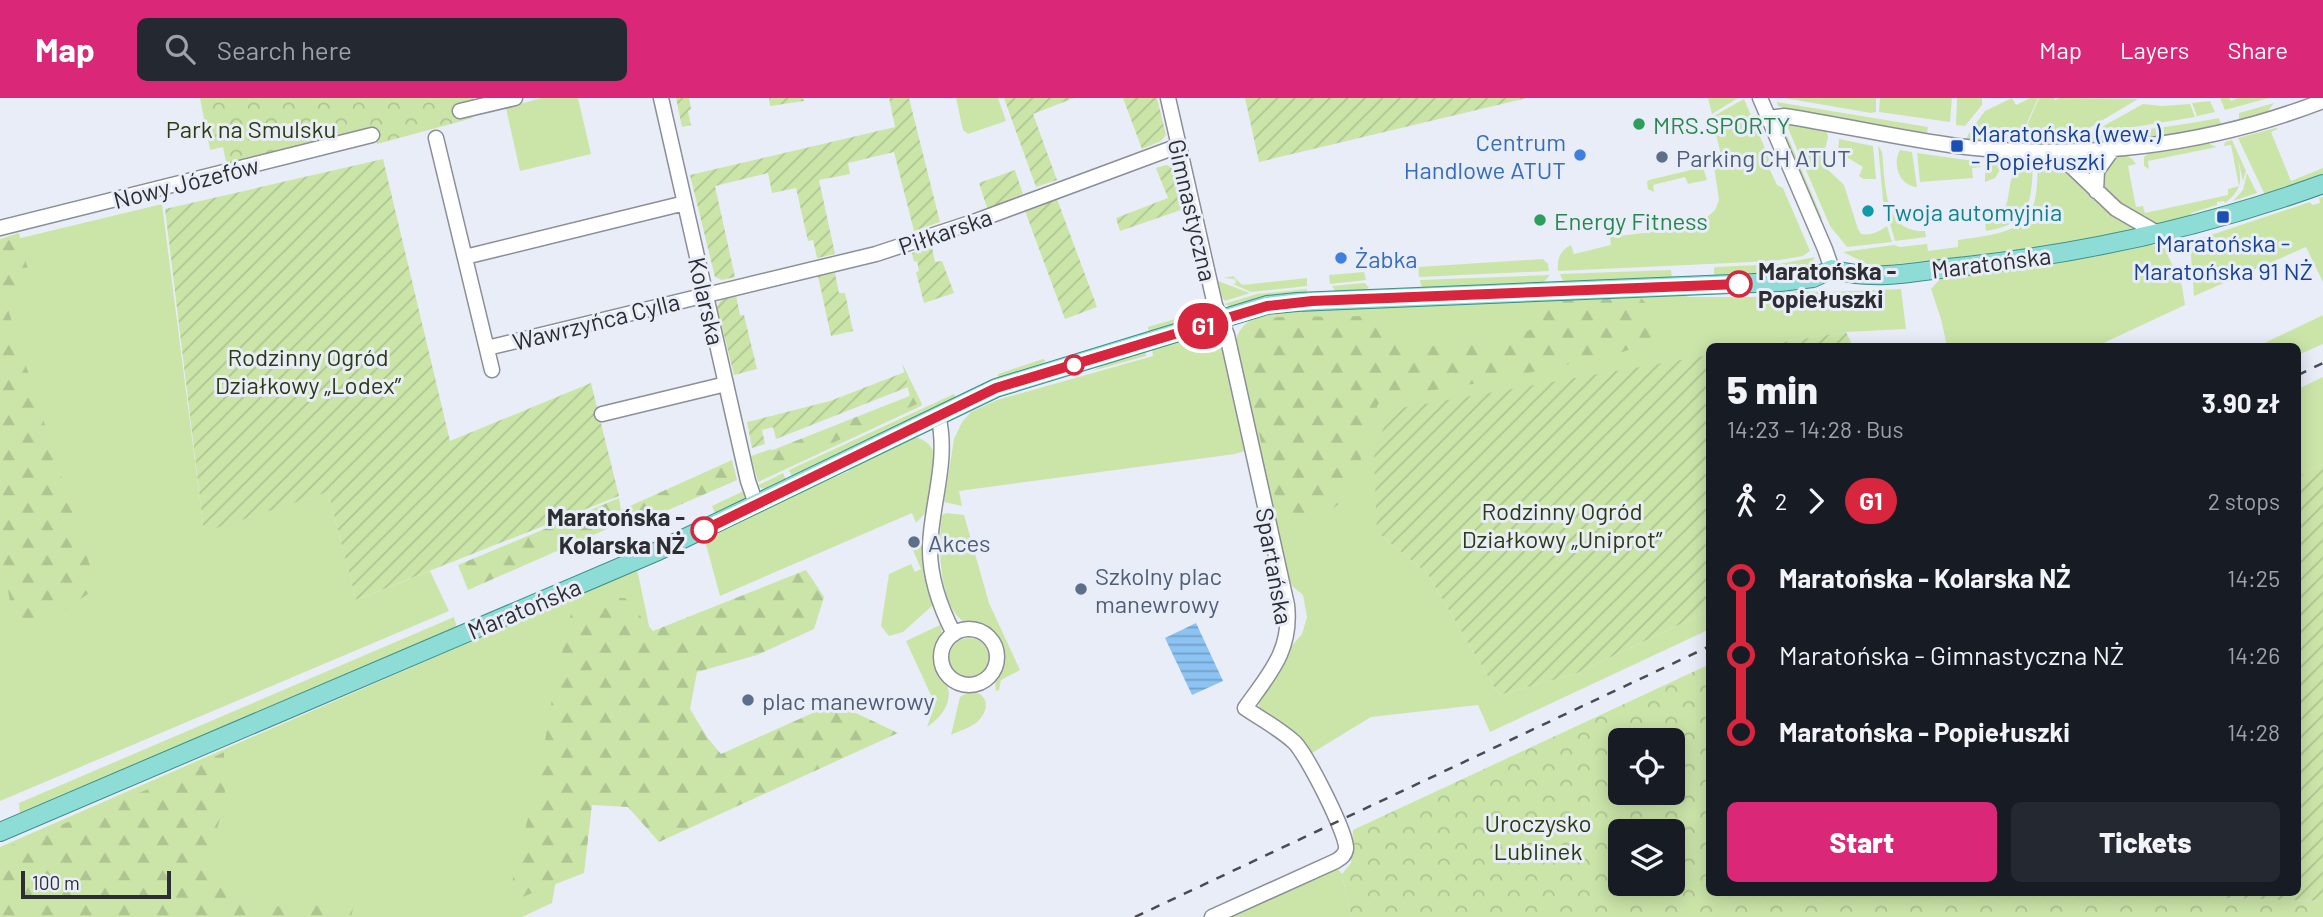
<!DOCTYPE html>
<html lang="en">
<head>
<meta charset="utf-8">
<style>
	:root { --surface:#171b24; --page:#242831; --text:#f1f3f6; --muted:#9ea1a6; --accent:#db2777 }
	body { margin:0; font-family:Barlow,sans-serif; background:var(--page); color:var(--text); height:100vh; display:flex; flex-direction:column; font-size:26px; white-space:nowrap }
	* { box-sizing:border-box; margin:0 }
	p { font-size:23px; color:var(--muted) }
	.icon { flex:none; width:38px; height:38px; fill:none; stroke:currentColor; stroke-width:2; stroke-linecap:round; stroke-linejoin:round }
	.map { position:relative; flex:1; overflow:hidden }
	.side { position:absolute; left:1706px; top:245px; width:595px; height:553px; display:flex; flex-direction:column; background:var(--surface); border-radius:10px; box-shadow:0 4px 18px #0003 }
	.side>* { flex:none }
	.badge { padding:0 14px; border-radius:23px; font-size:24px; line-height:46px }
	.buttons { position:absolute; left:1608px; top:630px; display:grid; gap:14px }
	.buttons a { display:grid; place-items:center; width:77px; height:77px; border-radius:10px; background:var(--surface); box-shadow:0 4px 18px #0003; font-size:35px }
	.scale { position:absolute; left:21px; bottom:18px; width:150px; box-sizing:border-box; padding-left:7px; border:4px solid #2c2e32; border-top:0; font-size:19px; line-height:24px; white-space:nowrap; color:#2c2e32; -webkit-text-stroke:5px #e9edf8; paint-order:stroke }
	.map>.badge { position:absolute; translate:-50% -50%; box-shadow:0 0 0 4px #fff }
	.legs { display:flex; align-items:center; gap:10px; height:77px; padding:0 21px; font-size:23px }
	.legs p { margin-inline-start:auto }
	.overview { display:flex; align-items:center; justify-content:space-between; height:119px; padding:0 21px }
	h1 { font-size:38px; font-weight:800; line-height:52px }
	.action { display:flex; gap:14px; margin-top:auto; padding:14px 21px }
	.action a { flex:1; height:80px; border-radius:10px; background:var(--accent); color:#fff; font-size:28px; font-weight:800; line-height:80px; text-align:center }
	.action a+a { background:var(--page); color:var(--text) }
	ul { padding:0 21px; list-style:none }
	li { display:flex; align-items:center; gap:24px; height:77px; font-size:26px }
	li i { display:grid; place-items:center; width:10px; height:100%; margin:0 9px; background:currentColor }
	li i::after { content:''; width:18px; height:18px; margin:-9px; border:5px solid; border-radius:50%; background:var(--surface) }
	li p { margin-inline-start:auto }
	li:first-child i { background:linear-gradient(#0000 50%,currentColor 0) }
	li:last-child i { background:linear-gradient(currentColor 50%,#0000 0) }
	header { display:flex; align-items:center; gap:42px; box-sizing:border-box; height:98px; padding:0 35px; background:var(--accent); color:#fff }
	header strong { font-size:33px }
	nav { display:flex; gap:38px; margin-inline-start:auto; font-size:24px }
	.search { width:490px; height:63px; background:var(--page); display:flex; align-items:center; gap:18px; box-sizing:border-box; padding:0 24px; border-radius:10px; color:var(--muted); font-size:26px }
	.map>svg:first-child { display:block }
	.grass { fill:#cbe5a9 }
	.forest { fill:url(#forest-firs) }
	.park { fill:url(#park-crowns); fill-rule:evenodd }
	.garden { fill:url(#garden-furrows) }
	.water { fill:url(#water-rules) }
	.lines { fill:none; stroke-linecap:round; stroke-linejoin:round }
	.minor-casing { stroke:#8b8f98; stroke-width:17 }
	.major-casing { stroke:#3a908a; stroke-width:20 }
	.minor { stroke:#fff; stroke-width:14 }
	.major { stroke:#8edcd6; stroke-width:18 }
	.rail { stroke:#494b51; stroke-width:2.5; stroke-dasharray:9 9; stroke-linecap:butt }
	.line-1-casing { stroke:#fff; stroke-width:16 }
	.line-1 { stroke:#d7263d; stroke-width:10 }
	.leisure-dot { fill:#2e9e5b; stroke:#e9edf8; stroke-width:2.5 }
	.transit-dot { fill:#1a4fb4; stroke:#e9edf8; stroke-width:2.5 }
	.shop-dot { fill:#3f7fe0; stroke:#e9edf8; stroke-width:2.5 }
	.service-dot { fill:#5c6f8a; stroke:#e9edf8; stroke-width:2.5 }
	.culture-dot { fill:#0f9aa8; stroke:#e9edf8; stroke-width:2.5 }
	.stop-1-dot { fill:#fff; stroke:#d7263d; stroke-width:3.5 }
	.labels { text-anchor:middle; dominant-baseline:central; stroke-width:6; stroke-linejoin:round; paint-order:stroke }
	.leisure-label { font-size:24px; fill:#27864d; stroke:#e9edf8; text-anchor:start }
	.park-label { font-size:24px; fill:#2c3c0e; stroke:#e9edf8 }
	.transit-label { font-size:24px; fill:#164399; stroke:#e9edf8; text-anchor:start }
	.shop-label { font-size:24px; fill:#366cbe; stroke:#e9edf8; text-anchor:end }
	.service-label { font-size:24px; fill:#4e5e75; stroke:#e9edf8; text-anchor:start }
	.street-label { font-size:24px; fill:#2c2e32; stroke:#e9edf8 }
	.culture-label { font-size:24px; fill:#0d838f; stroke:#e9edf8; text-anchor:start }
	.stop-label { font-size:24px; font-weight:bold; fill:#2c2e32; stroke:#e9edf8; text-anchor:start }
</style>
</head>
<body>
<header>
<strong>Map</strong>
<div class="search"><svg class="icon" aria-label="search" viewBox="0 0 24 24"><circle cx="10" cy="10" r="6"/><path d="M15 15l6 6"/></svg>Search here</div>
<nav><a>Map</a><a>Layers</a><a>Share</a></nav>
</header>
<div class="map">
<svg width="2323" height="819" viewBox="0 0 2323 819">
	<defs>
		<pattern id="forest-firs" width="22" height="20" patternUnits="userSpaceOnUse" patternTransform="scale(1.75)"><rect width="22" height="20" fill="#cbe5a9"/><path d="M5 1l3.5 6h-7zM16 11l3.5 6h-7z" fill="#aec592"/></pattern>
		<pattern id="park-crowns" width="20" height="18" patternUnits="userSpaceOnUse" patternTransform="scale(1.75)"><rect width="20" height="18" fill="#cbe5a9"/><path d="M2 6a3 3 0 1 1 6 0M12 15a3 3 0 1 1 6 0" fill="none" stroke="#aec592"/></pattern>
		<pattern id="garden-furrows" width="10" height="10" patternUnits="userSpaceOnUse" patternTransform="scale(1.75)"><rect width="10" height="10" fill="#cbe5a9"/><path d="M-1 1l2-2M0 10L10 0M9 11l2-2" fill="none" stroke="#aec592"/></pattern>
		<pattern id="water-rules" width="6" height="5" patternUnits="userSpaceOnUse" patternTransform="scale(1.75)"><rect width="6" height="5" fill="#8cc3f3"/><path d="M0 2.5h6" fill="none" stroke="#739fc5"/></pattern>
	</defs>
	<rect width="100%" height="100%" fill="#e9edf8"/>
	<path class="grass" d="M541,0H578L591,56L520,73L506,10Z
		M956,0H998L1006,23L968,36L963,32Z
		M1708,0H1738L1712,16Z
		M1784,0H1876V14L1871,15Z
		M1880,0H1952L1950,24L1879,14Z
		M1957,0H1982V7L1965,28L1956,27Z
		M2012,0L2016,7L2030,0H2038L2024,32L1973,29L1985,13Z
		M2039,0H2054L2055,2L2060,0L2138,1L2086,32H2025Z
		M2220,0H2229L2231,3L2238,0H2269L2225,12Z
		M1744,1L1772,67L1770,72L1777,87L1783,90L1810,153L1803,158L1773,163L1558,173C1557,161 1560,152 1571,147L1574,156L1611,147L1610,139L1661,133L1704,122L1715,112L1719,102L1714,68L1723,66L1712,19Z
		M2210,3L2215,14L2197,18L2192,5Z
		M1777,4L1928,29L1927,35L1788,11L1778,8Z
		M2274,5L2268,13L2239,21V15Z
		M2143,6L2162,8L2190,6L2195,19L2134,29L2098,31Z
		M2219,20L2221,26C2136,44 2052,50 1966,41L1969,35C2057,40 2132,37 2219,20Z
		M1789,27L1827,33L1828,40L1822,61L1823,67L1844,87L1858,131L1861,136C1871,138 1880,133 1887,128L1892,144L1847,149L1830,128L1787,28Z
		M1784,30L1822,120L1819,122L1782,35Z
		M2276,30L2278,31L2271,34L2291,83L2323,70V77L2265,97L2238,40Z
		M1839,41L1873,48L1876,81H1864L1859,78L1863,69L1838,54Z
		M2232,42L2246,73L2243,83L2238,61C2241,82 2244,90 2225,105L2224,103L2217,104V107L2191,115V119L2159,127C2136,118 2106,104 2100,79C2108,66 2122,44 2136,66L2128,68L2136,109L2143,108L2145,115L2228,97V91L2239,88L2231,47L2224,48L2225,44Z
		M2207,45L2217,49L2148,63L2149,71L2144,68V59L2149,55Z
		M1878,47L1882,54C1886,84 1882,135 1925,133L1926,139L1895,143L1883,102Z
		M1900,52L1912,54L1917,89C1899,88 1892,66 1900,52Z
		M1917,55L1981,64V69L1972,70L1973,80L1920,84Z
		M2038,61C2079,71 2099,113 2137,131L2031,151L1879,168L1867,166L1843,154L1894,147L1900,149L1927,146L1928,153L1958,149V142C1987,137 2028,137 2035,101C2038,88 2037,74 2038,61Z
		M1985,64L2000,66V72L1995,80L1985,84Z
		M2031,66L2033,67C2031,107 2030,126 1986,133L1985,125C2016,114 2004,93 2015,71L2018,67Z
		M1703,69L1707,82L1688,86L1685,79L1653,87L1654,94L1648,91L1647,84L1649,82Z
		M2247,75L2257,95L2233,103L2243,92Z
		M2323,99V184L2306,149L2194,198L2190,144L2310,104L2312,107L2320,105L2319,100Z
		M162,106L204,433L328,394L356,502L430,473L449,513L0,703V145Z
		M2150,147L2164,149L2182,188L2185,207L2097,248H1947L1941,221L1931,191L1941,180L2093,159Z
		M1815,159L1808,170L1797,176L1714,179V170L1716,169L1779,166Z
		M1543,161L1548,166L1549,173L1419,179L1418,169Z
		M1671,172L1672,181L1568,185L1563,183L1560,176Z
		M1364,174L1366,182L1330,186L1329,177Z
		M1550,177L1543,185L1422,191L1420,182Z
		M1233,178L1242,187L1307,180V188L1251,194L1233,186L1236,185L1235,181L1224,180Z
		M1218,183L1250,195L1225,203L1222,199Z
		M1365,185L1369,190L1362,194H1336L1332,188Z
		M1307,191L1306,197L1232,209L1224,206L1257,196Z
		M1901,191L1906,231L1846,234L1758,248H1710V257L1377,434L1427,475L1499,597L1575,576L1710,512V531L1490,634L1478,607L1371,619L1312,655L1307,646L1259,609L1258,602L1290,550L1302,536L1307,519L1303,497L1293,489L1288,479L1235,244C1239,230 1247,222 1261,218L1340,209L1461,207L1672,194L1689,199H1753L1790,193L1830,194Z
		M1209,211L1204,219L1149,238L1148,229Z
		M2323,217V246L2298,257V248H2258Z
		M1203,235H1213L1224,245L1248,352L1235,356L959,393L962,408L944,404L954,341L962,324L971,314L997,302L1153,258L1152,250Z
		M1146,252V258L1092,273L1116,261Z
		M1043,261L1046,263L1028,273L998,282V276Z
		M902,265L922,306L921,308L758,384L751,358L771,351L773,356L910,299Z
		M2323,279V366L2298,378V291Z
		M954,296L956,300L793,381L789,372Z
		M915,339C926,342 933,348 935,359L929,411L916,425L912,415L720,498L704,439L793,395L794,398C813,388 831,381 849,373L847,368L907,340Z
		M783,375L787,384L766,392L757,388Z
		M746,392L744,403L716,418L712,408Z
		M946,415L964,417L989,505L1020,572L1001,582L999,592L996,593C992,577 1007,564 999,546C992,530 978,531 965,524C938,510 938,443 942,417Z
		M924,445V473L932,508L903,534L889,538L881,528L889,476L911,466L915,474L921,471L912,450Z
		M637,471L649,528L561,567L591,578L552,805L522,819H0V749Z
		M454,519L457,530L20,716L19,705Z
		M940,527C945,537 936,546 935,558C934,571 943,577 947,588C954,604 939,622 927,629L935,606L906,543Z
		M949 560a20 20 0 1 1 40 0a20 20 0 1 1-40 0Z
		M970,593C990,595 990,613 976,625C969,630 959,633 951,637L960,599Z
		M1335,768L1342,776L1351,819H1224Z"/>
	<path class="forest" d="M19,135L32,188L5,202L97,490L17,543L0,447V141Z
		M1613,199L1641,200L1656,216L1658,229L1647,246L1616,256L1485,284L1396,298L1378,306L1350,396L1327,416L1282,426L1254,316L1253,288L1245,245L1256,225L1277,219L1369,218L1390,242L1432,248L1490,247L1530,232L1535,203Z
		M912,297L917,306L787,366L774,364L765,355Z
		M732,362L737,382L627,430L616,427L468,492L458,467L619,400L621,412Z
		M806,472L824,499L814,531L757,557L697,574L690,611L707,639L721,656L835,605L898,635L659,744L628,709L592,707L584,775L507,805L541,667L554,589L572,511L607,500H625L653,533Z
		M224,654L225,700L206,775L239,796L281,809L354,806L351,819H0V752L151,690Z"/>
	<path class="park" d="M200,0H474L475,5L470,12L473,20L377,46L374,30L232,67L226,64L223,49L210,52Z
		M1710,566V794H2223V800L2323,803V819H1351L1342,776L1351,765L1353,732ZM1620,642H1673V695H1620ZM1620,733H1673V786H1620Z"/>
	<path class="garden" d="M676,0H689L691,11L688,13L691,27L682,29Z
		M769,0H803L804,3L770,8Z
		M889,0H909L940,124L914,133L894,54L848,65L850,76L819,82L835,156L817,160L813,142L808,143L796,90L772,95L768,75L715,88L735,179L722,182L715,179L690,77L895,29Z
		M1004,0H1074L1033,16L1057,82L1036,89Z
		M1123,0H1157L1166,37L1161,43L1142,51Z
		M1245,0H1527L1259,64Z
		M383,61L450,343L591,285L619,398L356,502L328,394L204,434L165,111Z
		M1166,67L1175,70L1184,111L1120,133L1116,120L1168,100L1156,70Z
		M1015,72L1023,96L990,110H987L979,85Z
		M1057,101L1097,209L1065,221L1025,113Z
		M932,149L935,164L942,163L954,195L924,205L916,174L919,173L917,163L914,164L912,155Z
		M835,175L839,195H845L853,233L831,238L818,178Z
		M736,197L740,217H744L757,271L734,277L717,209L722,200Z
		M1846,234L1853,248H1758Z
		M1710,257V512L1575,576L1499,597L1427,475L1377,434L1374,359L1389,312Z
		M905,274L908,289L776,341L773,329L762,332L765,346L752,350L747,324L830,303Z
		M2323,366V803L2223,800V795L2298,794V378Z"/>
	<path class="water" d="M1196,525L1223,583L1192,597L1165,540Z"/>
	<g class="lines">
		<defs>
			<path id="minor" d="M661,0L748,383L756,406
				M1168,0L1215,207L1227,237L1287,507C1292,552 1270,575 1245,610C1261,621 1280,631 1294,644C1306,655 1348,737 1346,751C1345,758 1340,760 1336,763L1212,819
				M1760,0L1825,151L1832,171
				M460,13L515,0
				M1768,20L1784,18C1842,27 1899,40 1957,48C2081,63 2207,48 2323,3
				M436,40L492,272
				M2051,54L2072,69L2116,111L2159,136
				M2096,93L2097,73L2112,52
				M0,130L372,37
				M465,159L685,105
				M487,250L876,156L976,123L1178,48
				M602,316L726,286
				M938,317C949,361 932,403 930,447C929,479 940,509 954,536
				M941 559a28 28 0 1 1 56 0a28 28 0 1 1-56 0Z"/>
			<path id="major" d="M0,734L658,453L996,290L1267,207L1297,204L1780,184L1813,180L1832,171C1871,183 1909,175 1948,170C2076,157 2202,130 2323,86"/>
		</defs>
		<use href="#minor" class="minor-casing"/>
		<use href="#major" class="major-casing"/>
		<use href="#minor" class="minor"/>
		<use href="#major" class="major"/>
		<path class="rail" d="M2298,277L2323,265
			M1135,819L1710,548"/>
	</g>
	<g class="lines">
		<defs>
			<path id="line-1" d="M704,432L996,290L1267,208L1312,203L1739,186"/>
		</defs>
		<use href="#line-1" class="line-1-casing"/>
		<use href="#line-1" class="line-1"/>
	</g>
	<g class="leisure-dot">
		<circle cx="1639" cy="26" r="7"/>
		<circle cx="1540" cy="122" r="7"/>
	</g>
	<g class="transit-dot">
		<rect x="1950" y="41" width="14" height="14" rx="3.5"/>
		<rect x="2216" y="112" width="14" height="14" rx="3.5"/>
	</g>
	<g class="shop-dot">
		<circle cx="1580" cy="57" r="7"/>
		<circle cx="1341" cy="160" r="7"/>
	</g>
	<g class="service-dot">
		<circle cx="1662" cy="59" r="7"/>
		<circle cx="914" cy="444" r="7"/>
		<circle cx="1081" cy="491" r="7"/>
		<circle cx="748" cy="602" r="7"/>
	</g>
	<circle class="culture-dot" cx="1868" cy="113" r="7"/>
	<g class="stop-1-dot">
		<circle cx="1739" cy="186" r="12"/>
		<circle cx="1074" cy="267" r="9"/>
		<circle cx="704" cy="432" r="12"/>
	</g>
	<g class="labels">
		<g class="leisure-label">
			<text x="1653" y="26">MRS.SPORTY</text>
			<text x="1554" y="122">Energy Fitness</text>
		</g>
		<g class="park-label">
			<text x="251" y="30">Park na Smulsku</text>
			<text x="308" y="258">Rodzinny Ogród<tspan x="308" dy="28">Działkowy „Lodex”</tspan></text>
			<text x="1562" y="412">Rodzinny Ogród<tspan x="1562" dy="28">Działkowy „Uniprot”</tspan></text>
			<text x="1538" y="724">Uroczysko<tspan x="1538" dy="28">Lublinek</tspan></text>
		</g>
		<g class="transit-label">
			<text x="1971" y="34">Maratońska (wew.)<tspan x="1971" dy="28">- Popiełuszki</tspan></text>
			<text x="2223" y="144" text-anchor="middle">Maratońska -<tspan x="2223" dy="28">Maratońska 91 NŻ</tspan></text>
		</g>
		<g class="shop-label">
			<text x="1566" y="43">Centrum<tspan x="1566" dy="28">Handlowe ATUT</tspan></text>
			<text x="1355" y="160" text-anchor="start">Żabka</text>
		</g>
		<g class="service-label">
			<text x="1676" y="59">Parking CH ATUT</text>
			<text x="928" y="444">Akces</text>
			<text x="1095" y="477">Szkolny plac<tspan x="1095" dy="28">manewrowy</tspan></text>
			<text x="762" y="602">plac manewrowy</text>
		</g>
		<g class="street-label">
			<text transform="translate(186 84) rotate(-14)">Nowy Józefów</text>
			<text transform="translate(1193 112) rotate(77)">Gimnastyczna</text>
			<text transform="translate(945 133) rotate(-19)">Piłkarska</text>
			<text transform="translate(1991 164) rotate(-7)">Maratońska</text>
			<text transform="translate(707 203) rotate(77)">Kolarska</text>
			<text transform="translate(596 223) rotate(-14)">Wawrzyńca Cylla</text>
			<text transform="translate(1275 468) rotate(80)">Spartańska</text>
			<text transform="translate(524 510) rotate(-23)">Maratońska</text>
		</g>
		<g class="culture-label">
			<text x="1882" y="113">Twoja automyjnia</text>
		</g>
		<g class="stop-label">
			<text x="1758" y="172">Maratońska -<tspan x="1758" dy="28">Popiełuszki</tspan></text>
			<text x="685" y="418" text-anchor="end">Maratońska -<tspan x="685" dy="28">Kolarska NŻ</tspan></text>
		</g>
	</g>
</svg>
<div class="buttons">
<a><svg class="icon" aria-label="locate" viewBox="0 0 24 24"><circle cx="12" cy="12" r="6"/><path d="M12 2v4M12 18v4M2 12h4M18 12h4"/></svg></a>
<a><svg class="icon" aria-label="layers" viewBox="0 0 24 24"><path d="M12 4l9 5-9 5-9-5zM3 14l9 5 9-5"/></svg></a>
</div>
<div class="scale">100 m</div>
<b class="badge" style="left:1203px;top:228px;background:#d7263d;color:#fff">G1</b>
<section class="side">
<div class="overview"><div><h1>5 min</h1><p>14:23 – 14:28 · Bus</p></div><b>3.90 zł</b></div>
<div class="legs"><svg class="icon" aria-label="walk" viewBox="0 0 24 24"><circle cx="13" cy="4" r="2"/><path d="M13 8l-2 6 4 7M11 14l-3 7M7 12l3-4h3l4 4"/></svg>2<svg class="icon" aria-label="forward" viewBox="0 0 24 24"><path d="M9 5l7 7-7 7"/></svg><b class="badge" style="background:#d7263d;color:#fff">G1</b><p>2 stops</p></div>
<ul>
<li><i style="color:#d7263d"></i><b>Maratońska - Kolarska NŻ</b><p>14:25</p></li>
<li><i style="color:#d7263d"></i><span>Maratońska - Gimnastyczna NŻ</span><p>14:26</p></li>
<li><i style="color:#d7263d"></i><b>Maratońska - Popiełuszki</b><p>14:28</p></li>
</ul>
<div class="action"><a>Start</a><a>Tickets</a></div>
</section>
</div>
</body>
</html>
